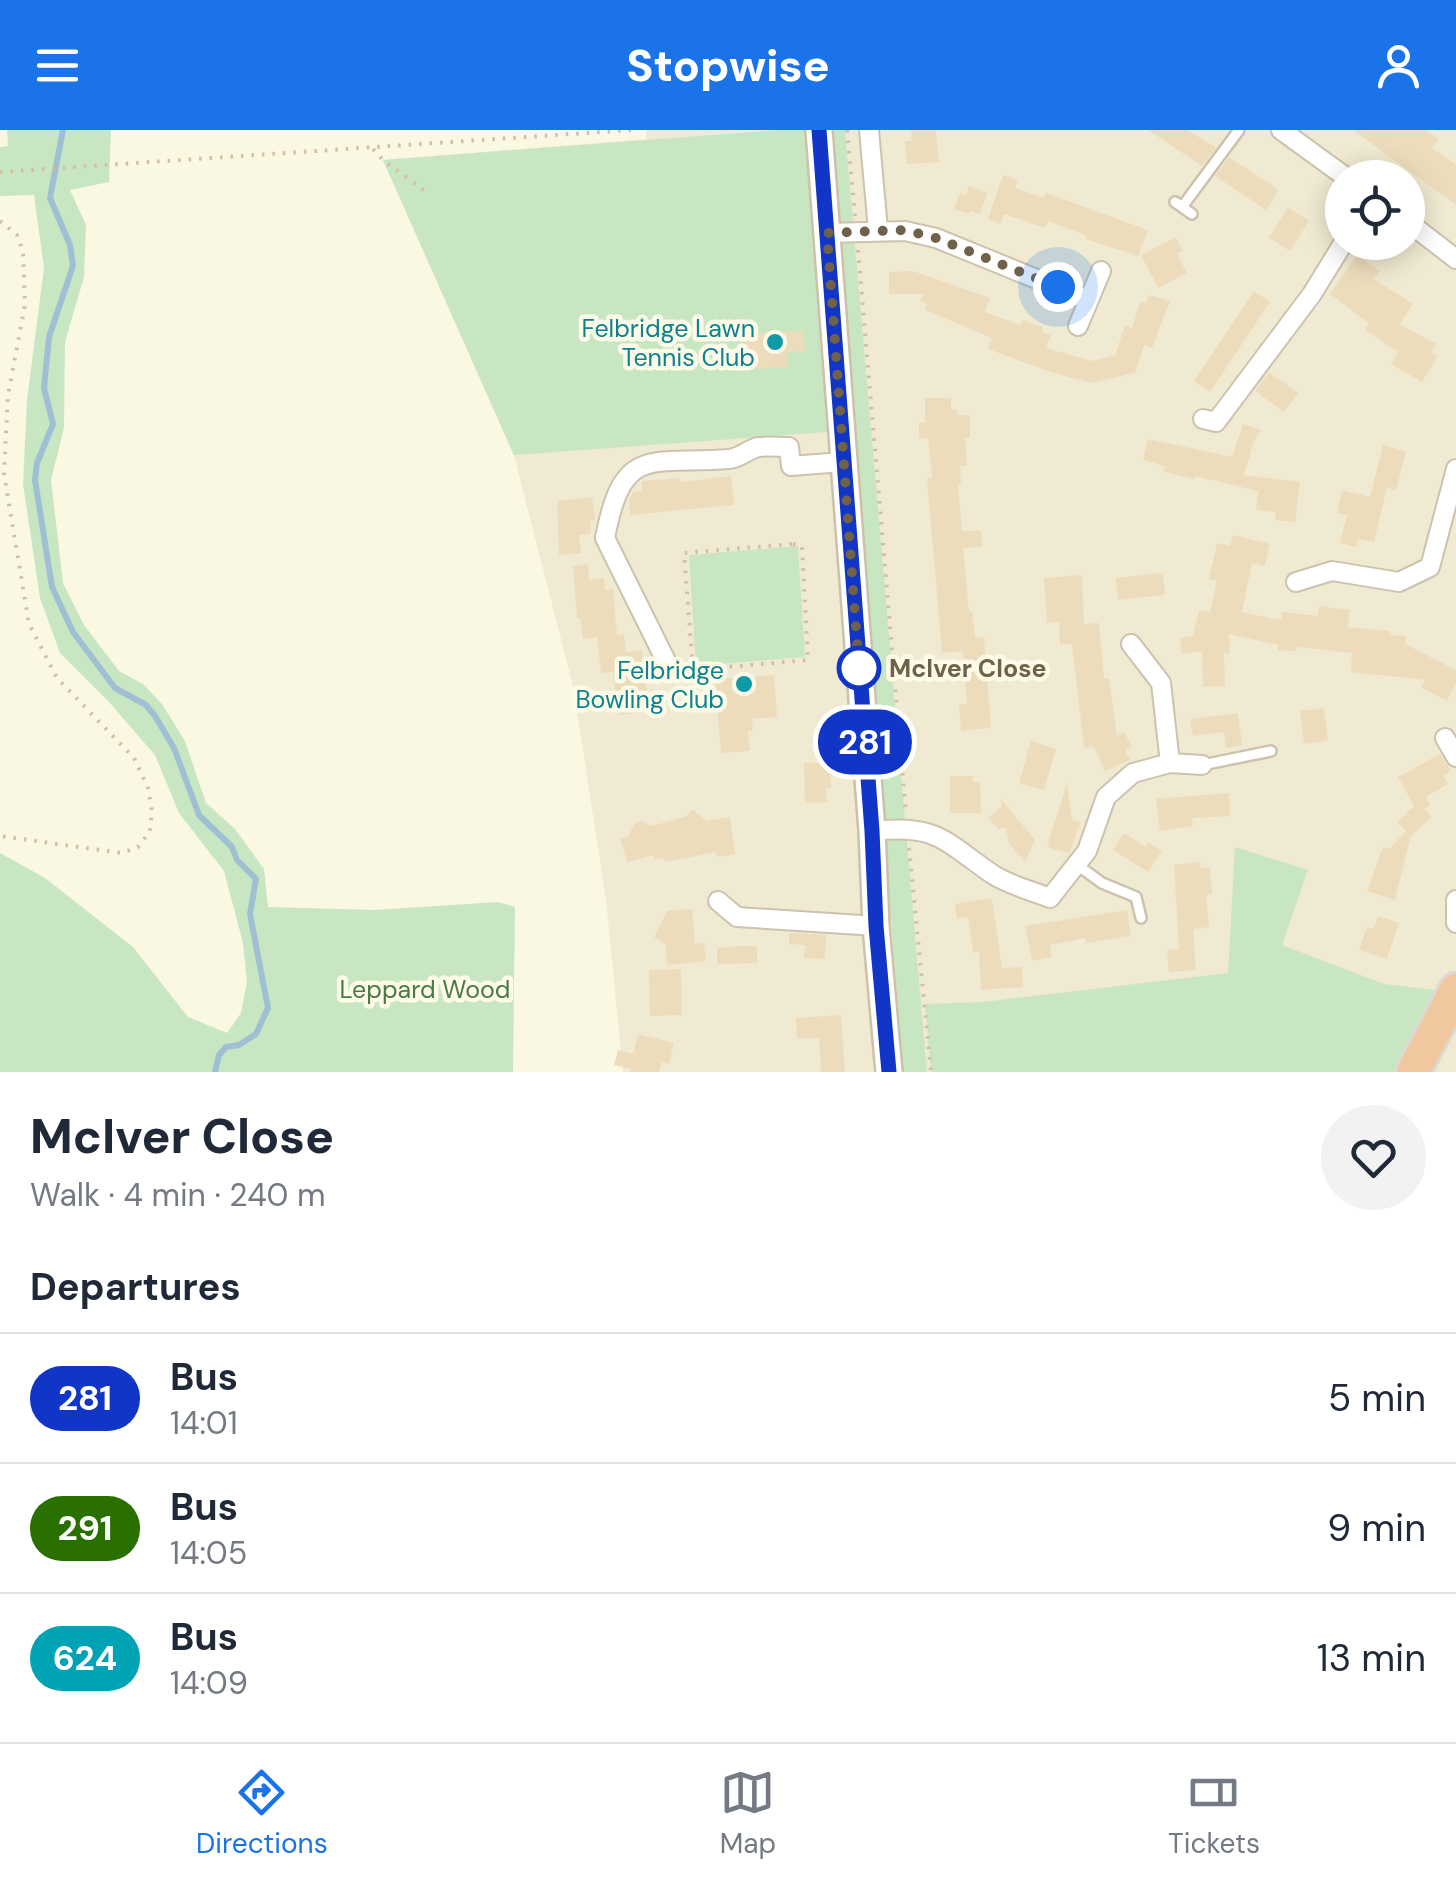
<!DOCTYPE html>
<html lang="en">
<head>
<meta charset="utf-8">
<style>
	:root { --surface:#fff; --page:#f2f2f3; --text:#1f2937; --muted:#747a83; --line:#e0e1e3; --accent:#1a73e8 }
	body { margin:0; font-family:"DM Sans",sans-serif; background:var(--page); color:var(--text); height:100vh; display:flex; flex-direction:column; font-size:38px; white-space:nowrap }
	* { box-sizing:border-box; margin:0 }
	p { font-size:32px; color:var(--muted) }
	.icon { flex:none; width:55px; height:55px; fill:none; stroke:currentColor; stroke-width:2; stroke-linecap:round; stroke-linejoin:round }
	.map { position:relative; height:942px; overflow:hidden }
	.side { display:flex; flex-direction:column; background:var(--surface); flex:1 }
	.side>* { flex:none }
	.badge { padding:0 20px; border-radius:32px; font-size:35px; line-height:65px }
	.tools { position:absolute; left:1325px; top:30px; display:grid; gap:20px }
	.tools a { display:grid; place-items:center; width:100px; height:100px; border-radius:50%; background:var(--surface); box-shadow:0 5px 25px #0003; font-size:50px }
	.you { position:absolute; width:50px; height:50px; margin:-25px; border:8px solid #fff; border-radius:50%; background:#1a73e8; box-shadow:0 0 0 15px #1a73e833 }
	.map>.badge { position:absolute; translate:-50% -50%; box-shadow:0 0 0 5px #fff }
	h2 { padding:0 30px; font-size:38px; line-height:90px }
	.round { display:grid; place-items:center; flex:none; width:105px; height:105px; border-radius:52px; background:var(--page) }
	.headline { display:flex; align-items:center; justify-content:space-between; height:170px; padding:0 30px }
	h1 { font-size:48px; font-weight:800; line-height:75px }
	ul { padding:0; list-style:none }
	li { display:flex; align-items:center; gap:30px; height:130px; padding:0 30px; border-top:2px solid var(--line) }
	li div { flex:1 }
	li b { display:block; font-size:38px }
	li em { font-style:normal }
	li .badge { min-width:110px; font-weight:700; text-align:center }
	header { display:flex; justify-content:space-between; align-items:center; height:130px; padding:0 30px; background:var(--accent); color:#fff; font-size:45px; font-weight:800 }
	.dock { display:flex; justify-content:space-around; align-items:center; height:140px; border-top:2px solid var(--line); background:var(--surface); font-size:28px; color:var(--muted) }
	.dock a { display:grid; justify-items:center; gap:5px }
	.dock .selected { color:var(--accent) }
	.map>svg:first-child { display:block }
	.residential { fill:#f1ead2; fill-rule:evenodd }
	.green { fill:#c9e6c3 }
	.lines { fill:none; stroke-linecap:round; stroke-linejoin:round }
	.stream { stroke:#a0bfd3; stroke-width:6 }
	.building { fill:#eddcbc }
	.lane-casing { stroke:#cdc2ad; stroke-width:14 }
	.street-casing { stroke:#cdc2ad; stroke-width:22 }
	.secondary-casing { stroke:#cdc1a9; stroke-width:30 }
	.highway-casing { stroke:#ddd9d4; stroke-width:38 }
	.path { stroke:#d2bfa0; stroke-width:4; stroke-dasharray:2.5 8; stroke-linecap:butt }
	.lane { stroke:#fff; stroke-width:9 }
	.street { stroke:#fff; stroke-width:18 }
	.secondary { stroke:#fff; stroke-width:25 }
	.highway { stroke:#f0c79e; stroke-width:32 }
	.line-casing { stroke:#fff; stroke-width:22 }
	.line { stroke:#1135c6; stroke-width:15 }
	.walk { stroke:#70614b; stroke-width:10; stroke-dasharray:0 18 }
	.culture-dot { fill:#0f9aa8; stroke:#fdfae8; stroke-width:4 }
	.stop-dot { fill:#fff; stroke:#1135c6; stroke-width:5 }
	.labels { text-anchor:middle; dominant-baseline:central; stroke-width:9; stroke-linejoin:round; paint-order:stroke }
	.culture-label { font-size:25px; fill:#0d838f; stroke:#fdfae8; text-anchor:end }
	.stop-label { font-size:25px; font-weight:bold; fill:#70614b; stroke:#fdfae8; text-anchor:start }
	.park-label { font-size:25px; fill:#4a7a47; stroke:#fdfae8 }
</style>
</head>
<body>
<header><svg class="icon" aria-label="menu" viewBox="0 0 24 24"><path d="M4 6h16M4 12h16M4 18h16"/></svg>Stopwise<svg class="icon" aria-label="person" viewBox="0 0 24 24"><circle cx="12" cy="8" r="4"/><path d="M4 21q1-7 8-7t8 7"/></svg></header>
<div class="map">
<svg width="1456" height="942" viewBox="0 0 1456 942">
	<rect width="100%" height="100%" fill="#faf7e3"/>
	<path class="residential" d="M646,0H1456V942H623L606,770L573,556L514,326L383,30L646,9ZM1342,48H1408V112H1342Z"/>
	<path class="green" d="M7,0H111L109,52L70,60L86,95L84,147L65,212L64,298L51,350L63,453L84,495L119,541L143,554L162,574L185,611L206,673L235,699L264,739L268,777L375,780L498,772L515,777L513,942H0V723L45,748L133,817L188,887L227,903L241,883L247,852L243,813L224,741L179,683L155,625L109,572L60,523L40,468L23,354L27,270L44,138L34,65L0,66V17L8,16Z
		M777,0H807L827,302L514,325L383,30Z
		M830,0H845L927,942H903Z
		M798,416L805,527L696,536L689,425Z
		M1235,717L1308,740L1282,815L1384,854L1454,862L1413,942H931L925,874L983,872L1228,843Z"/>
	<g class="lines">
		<path class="stream" d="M63,0L50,68L70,115L73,136L49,207L44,258L53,294L37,333L35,350L52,457L73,502L115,558L146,575L155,586L174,618L199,685L232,717L237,730L256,749L250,784L268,878L256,904L239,915L226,917L219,925L215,942"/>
	</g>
	<path class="building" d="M911,0H936L939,32L907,34L905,11H912Z
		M1148,0H1188L1216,18L1202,36Z
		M1353,0H1426L1439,9L1432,18L1456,35V75Z
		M1229,27L1279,60L1266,80L1215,46Z
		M1003,45L1018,50L1015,58L1044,68L1046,63L1148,100L1138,126L1086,109L1087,106L1048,91L1045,98L1004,84L1000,94L988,89Z
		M969,56L988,63L980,84L971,81L969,84L954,79L960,63L966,65Z
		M1288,77L1309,91L1290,121L1269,108Z
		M1176,107L1183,121L1177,124L1187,143L1158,158L1141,125Z
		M1357,125L1380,141L1374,149L1413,174L1400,194L1436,214L1431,222L1438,226L1422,252L1391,234L1398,222L1365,200L1369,193L1330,164Z
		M913,141L990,168L985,182L1020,195L1022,190L1043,197L1042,202L1051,205L1046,218L1092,231L1115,225L1125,195L1132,198L1140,172L1146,173L1149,165L1170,171L1152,218L1144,215L1135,243L1091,253L1048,241L988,219L992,208L925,180L927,174L920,171L923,164H889V142Z
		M1254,161L1270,172L1210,262L1194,251Z
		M803,201L805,221L787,222L788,237L747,239L745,204Z
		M1269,242L1298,263L1284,282L1255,261Z
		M925,268H951V280H957V285H970V308H965L967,336H960L961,353L958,354L962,401H981L982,417L963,418L969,481H972L975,508L984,507L991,598L961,601L959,574H967L963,521L942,523L927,348L932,347L928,308L919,309V293H925Z
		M1243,294L1261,300L1254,311L1244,345L1300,352L1295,392L1276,390L1275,382L1256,380L1258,361L1195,346V349L1164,342L1165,336L1143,330L1148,309L1232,327Z
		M1383,315L1406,321L1396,360L1387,358L1374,412L1358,409L1356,417L1340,413L1347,385L1337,383L1342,360L1370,367Z
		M731,346L734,370L732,375L630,385L629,371L633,362L642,361V351L680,348V352Z
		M592,367L595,390L590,391L591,404L579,405L581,423L559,425L557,371Z
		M1233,405L1270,414L1265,436L1252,433L1242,482L1281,490L1282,482L1318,486L1319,476L1350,480L1348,497L1389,501V505L1406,506L1405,514L1456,540V553L1447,571L1421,557L1425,550L1351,542L1352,523L1297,517L1296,521L1278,520V515L1229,504L1230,524L1224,522L1225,556L1203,557L1202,521L1182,524L1180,508L1193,506L1199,480L1210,482L1217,450L1209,449L1217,413L1230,416Z
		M588,434L589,450L604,448L605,460L613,459L617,505L624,504L626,522L642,520L647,563L659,562L661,580L618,585L613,542L601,543L597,507L583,509L580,488H577L573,436Z
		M1163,443L1165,465L1118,470L1116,448Z
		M1082,445L1084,494L1099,493L1104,549L1109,548L1117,606L1124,602L1132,617L1125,620L1130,630L1105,641L1094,617L1084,618L1072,514L1060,515L1059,492L1047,493L1044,448Z
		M774,545L777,587L752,589L753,601H748L750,621L721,623L715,549Z
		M1324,578L1328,611L1304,614L1300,581Z
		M1238,583L1242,615L1226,618L1224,602L1193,606L1190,589Z
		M1031,611L1056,619L1044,660L1019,653Z
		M1440,624L1451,641L1443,646L1448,654L1426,667L1430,676L1424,679L1432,687L1411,706L1395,770L1367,761L1383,717L1389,719L1406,701L1397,692L1414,676L1398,647Z
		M830,632L831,658H826L827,672L805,673L804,633Z
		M950,646H973V652H980L981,683H950Z
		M1067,653L1072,690L1081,692L1069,723L1047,717Z
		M1229,663L1230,686L1192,688L1193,696L1160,701L1156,669Z
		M1001,669L1035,710L1025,732L1009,713L1006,698L998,699L988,688L1002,676Z
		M692,679L707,691L730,687L735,724L717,727L716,722L664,732L663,727L654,730L653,725L627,732L620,708L628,706L635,693L641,691L652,696L687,686Z
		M1124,703L1146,717L1148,712L1162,721L1148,742L1113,720Z
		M1200,732L1201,738L1210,737L1212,765H1206L1209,797L1193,799L1196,840L1169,842L1167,820L1179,819L1174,735Z
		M992,768L1002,838L1022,837L1023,857L981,860L979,822L973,823L968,787L957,789L955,774Z
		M692,779L695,814L704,813L706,831L667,835L666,815L654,807L667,781Z
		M1127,780L1131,806L1086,813L1085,808L1050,815L1052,827L1032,831L1025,796Z
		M1378,786L1399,793L1387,829L1359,820L1367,797L1373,799Z
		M789,803L826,805L825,829L804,828L805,815L789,814Z
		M740,816H757V833L717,834V818Z
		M681,839L682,885L650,886L649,840Z
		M841,885L845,942H821L819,908L797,909L796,888Z
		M638,904L674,913L669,934L662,932L659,942H630L631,939L614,935L618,920L633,924Z"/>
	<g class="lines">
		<defs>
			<path id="lane" d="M1175,72L1192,84
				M1182,77L1239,0
				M1202,635L1271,621
				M1076,734L1102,753L1136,767L1141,788"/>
			<path id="street" d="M869,0L878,100
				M1281,0L1347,48
				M1408,92L1456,129
				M827,103L905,101L936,108L1088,170
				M1078,196L1101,141
				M1203,289L1216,292L1312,164L1344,112
				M1296,452L1332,441L1399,452L1430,437L1456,339
				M1131,514L1161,553L1170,633
				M669,537L605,408C623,314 649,335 729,329C740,328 747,320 758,317C767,316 780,317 789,317L791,336L842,332
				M1445,608L1456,627
				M872,701C937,694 943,710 992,744C1009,755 1032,761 1050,768L1087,721L1106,667L1133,643L1170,633L1202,635
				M1456,770V793
				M718,771L737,787L876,796"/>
			<path id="secondary" d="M819,0L872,701L876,796L889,942"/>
			<path id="highway" d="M1413,942L1456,860"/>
		</defs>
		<use href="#lane" class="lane-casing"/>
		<use href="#street" class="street-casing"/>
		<use href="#secondary" class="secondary-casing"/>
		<use href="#highway" class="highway-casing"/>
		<path class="path" d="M847,0L855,86
			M373,19L383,30L425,61
			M0,42L631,0
			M0,91L17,105L23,121L25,175L8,265L4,344L29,494L57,548L134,628L148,658L152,681L150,701L138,717L122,723L0,706
			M858,120L906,684
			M793,414L802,416L808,530L693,540L684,423Z
			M909,718L931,942"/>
		<use href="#lane" class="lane"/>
		<use href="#street" class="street"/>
		<use href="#secondary" class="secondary"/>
		<use href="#highway" class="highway"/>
	</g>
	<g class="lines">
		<defs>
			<path id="line" d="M819,0L872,701L876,796L889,942"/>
		</defs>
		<use href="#line" class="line-casing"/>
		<use href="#line" class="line"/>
		<path class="walk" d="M859,538L860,553L827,103L905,100L936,108L1058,157"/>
	</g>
	<g class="culture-dot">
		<circle cx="775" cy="212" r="10"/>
		<circle cx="744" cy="554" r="10"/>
	</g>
	<circle class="stop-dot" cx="859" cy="538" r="20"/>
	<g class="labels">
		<g class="culture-label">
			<text x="755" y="198">Felbridge Lawn<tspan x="755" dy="29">Tennis Club</tspan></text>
			<text x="724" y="540">Felbridge<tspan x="724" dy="29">Bowling Club</tspan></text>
		</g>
		<g class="stop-label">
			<text x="889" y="538">McIver Close</text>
		</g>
		<g class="park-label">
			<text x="425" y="859">Leppard Wood</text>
		</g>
	</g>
</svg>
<div class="tools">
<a><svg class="icon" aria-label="locate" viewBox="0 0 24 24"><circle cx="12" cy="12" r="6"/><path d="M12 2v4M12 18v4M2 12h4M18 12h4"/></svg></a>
</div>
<div class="you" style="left:1058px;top:157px"></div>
<b class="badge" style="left:865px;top:612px;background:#1135c6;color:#fff">281</b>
</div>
<section class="side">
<div class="headline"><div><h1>McIver Close</h1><p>Walk · 4 min · 240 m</p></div><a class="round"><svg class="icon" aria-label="heart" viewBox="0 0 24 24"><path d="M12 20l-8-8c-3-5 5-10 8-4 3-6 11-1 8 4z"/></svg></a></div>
<h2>Departures</h2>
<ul>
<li><span class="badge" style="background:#1135c6;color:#fff">281</span><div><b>Bus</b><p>14:01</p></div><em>5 min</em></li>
<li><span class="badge" style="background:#297000;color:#fff">291</span><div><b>Bus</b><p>14:05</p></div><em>9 min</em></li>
<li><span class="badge" style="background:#00a3b4;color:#fff">624</span><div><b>Bus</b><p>14:09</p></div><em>13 min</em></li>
</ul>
</section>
<nav class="dock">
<a class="selected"><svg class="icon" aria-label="directions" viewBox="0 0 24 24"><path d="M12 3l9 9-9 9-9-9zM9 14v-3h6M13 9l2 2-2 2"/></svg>Directions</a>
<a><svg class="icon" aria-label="map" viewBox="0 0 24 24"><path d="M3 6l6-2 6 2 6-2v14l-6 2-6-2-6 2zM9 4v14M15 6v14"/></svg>Map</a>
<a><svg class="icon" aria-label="tickets" viewBox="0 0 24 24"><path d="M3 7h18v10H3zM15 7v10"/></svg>Tickets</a>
</nav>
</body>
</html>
